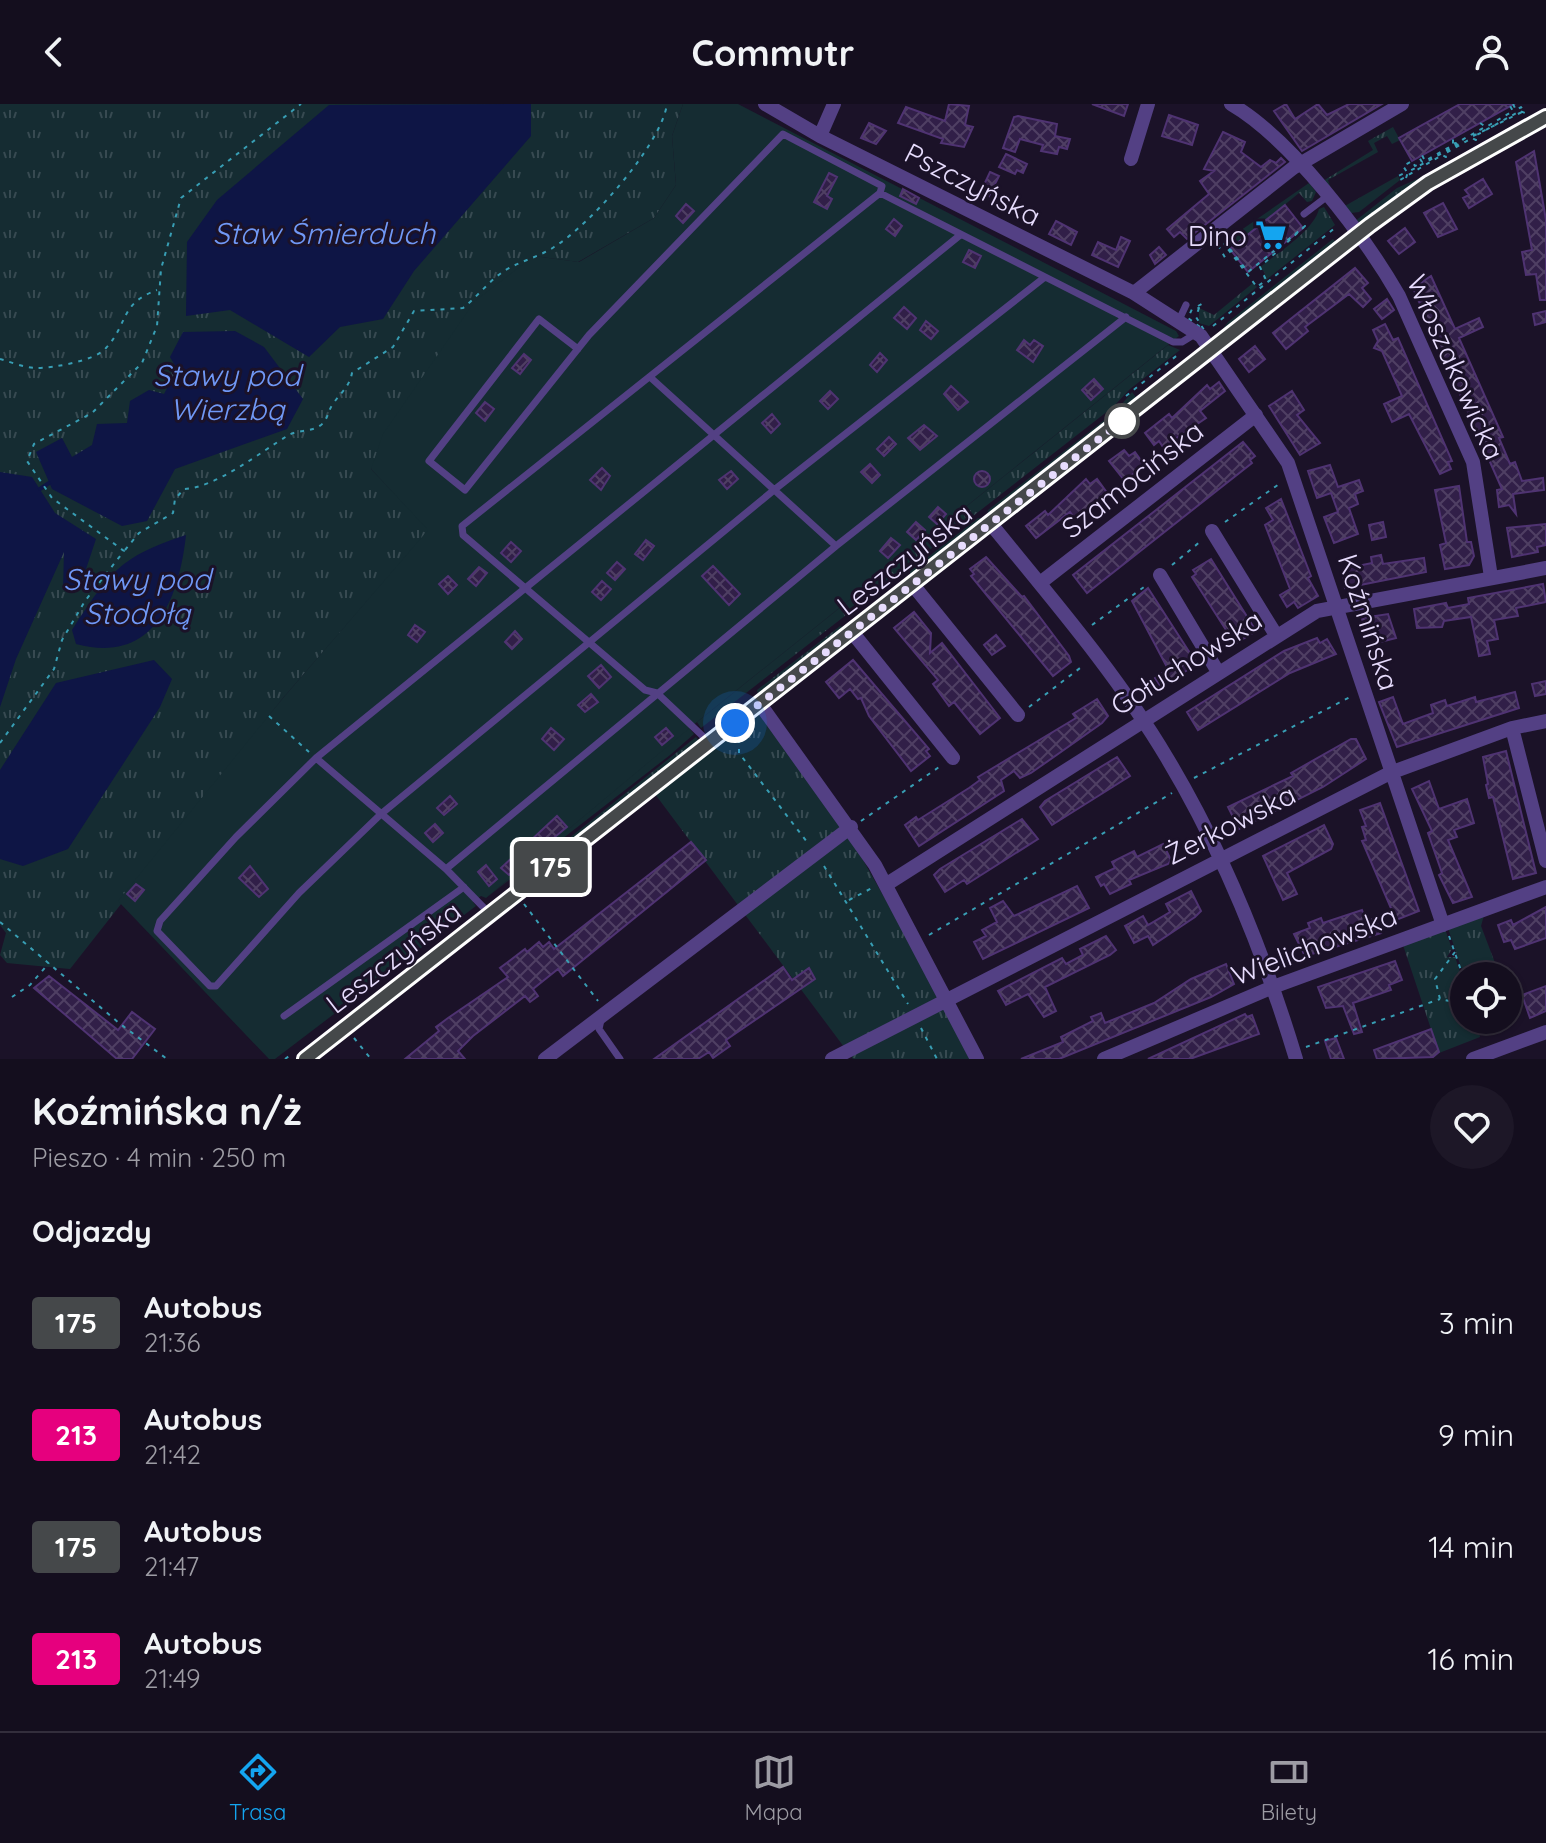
<!DOCTYPE html>
<html lang="pl">
<head>
<meta charset="utf-8">
<style>
	:root { --surface:#140e1e; --page:#1d1727; --text:#f1f3f6; --muted:#9d9ca4; --line:#332e3c; --accent:#14a5f0 }
	body { margin:0; font-family:Quicksand,sans-serif; background:var(--page); color:var(--text); height:100vh; display:flex; flex-direction:column; font-size:30px; white-space:nowrap }
	* { box-sizing:border-box; margin:0 }
	p { font-size:26px; color:var(--muted) }
	.icon { flex:none; width:44px; height:44px; fill:none; stroke:currentColor; stroke-width:2; stroke-linecap:round; stroke-linejoin:round }
	.map { position:relative; height:955px; overflow:hidden }
	.side { display:flex; flex-direction:column; background:var(--surface); flex:1 }
	.side>* { flex:none }
	.badge { padding:0 16px; border-radius:6px; font-size:28px; line-height:52px }
	.tools { position:absolute; left:1450px; top:858px; display:grid; gap:16px }
	.tools a { display:grid; place-items:center; width:72px; height:72px; border-radius:50%; background:var(--surface); box-shadow:0 2px 6px #0004,0 0 0 2px var(--line); font-size:40px }
	.you { position:absolute; width:40px; height:40px; margin:-20px; border:6px solid #fff; border-radius:50%; background:#1a73e8; box-shadow:0 0 0 12px #1a73e833 }
	.map>.badge { position:absolute; translate:-50% -50%; box-shadow:0 0 0 4px #fff }
	h2 { padding:0 32px; font-size:30px; line-height:72px }
	.round { display:grid; place-items:center; flex:none; width:84px; height:84px; border-radius:42px; background:var(--page) }
	.overview { display:flex; align-items:center; justify-content:space-between; height:136px; padding:0 32px }
	h1 { font-size:38px; font-weight:800; line-height:60px }
	ul { padding:0; list-style:none }
	li { display:flex; align-items:center; gap:24px; height:112px; padding:0 32px }
	li div { flex:1 }
	li b { display:block; font-size:30px }
	li em { font-style:normal }
	li .badge { min-width:88px; font-weight:700; text-align:center }
	header { display:flex; justify-content:space-between; align-items:center; height:104px; padding:0 32px; background:var(--surface); font-size:36px; font-weight:800 }
	.dock { display:flex; justify-content:space-around; align-items:center; height:112px; border-top:2px solid var(--line); background:var(--surface); font-size:22px; color:var(--muted) }
	.dock a { display:grid; justify-items:center; gap:4px }
	.dock .current { color:var(--accent) }
	.map>svg:first-child { display:block }
	.grass { fill:url(#grass-tufts) }
	.garden { fill:#152c32 }
	.water { fill:#0e1545 }
	.lines { fill:none; stroke-linecap:round; stroke-linejoin:round }
	.stream { stroke:#0e1545; stroke-width:4 }
	.building { fill:url(#building-cross-hatch); stroke:#4f3372; stroke-width:2 }
	.path { stroke:#389eb4; stroke-width:2; stroke-dasharray:4 6; stroke-linecap:butt }
	.service { stroke:#534084; stroke-width:7 }
	.minor { stroke:#534084; stroke-width:14 }
	.tertiary { stroke:#534084; stroke-width:16 }
	.line-casing { stroke:#fff; stroke-width:18 }
	.line { stroke:#45484a; stroke-width:12 }
	.walk { stroke:#e7dcfd; stroke-width:8; stroke-dasharray:0 14.4 }
	.stop-dot { fill:#fff; stroke:#45484a; stroke-width:4 }
	.labels { text-anchor:middle; dominant-baseline:central; stroke-width:6; stroke-linejoin:round; paint-order:stroke }
	.street-label { font-size:28px; fill:#e7dcfd; stroke:#1b1228 }
	.poi-label { font-size:28px; fill:#e7dcfd; stroke:#1b1228; text-anchor:end }
	.water-label { font-size:30px; font-style:italic; fill:#7098f6; stroke:#1b1228 }
</style>
</head>
<body>
<header><svg class="icon" aria-label="back" viewBox="0 0 24 24"><path d="M15 5l-7 7 7 7"/></svg>Commutr<svg class="icon" aria-label="person" viewBox="0 0 24 24"><circle cx="12" cy="8" r="4"/><path d="M4 21q1-7 8-7t8 7"/></svg></header>
<div class="map">
<svg width="1546" height="955" viewBox="0 0 1546 955">
	<defs>
		<pattern id="grass-tufts" width="24" height="20" patternUnits="userSpaceOnUse" patternTransform="scale(2)"><rect width="24" height="20" fill="#152c32"/><path d="M3 7l-1-3M5 7V3M7 7l1-3M15 17l-1-3M17 17v-4M19 17l1-3" fill="none" stroke="#374a51"/></pattern>
		<pattern id="building-cross-hatch" width="8" height="8" patternUnits="userSpaceOnUse" patternTransform="scale(2)"><rect width="8" height="8" fill="#311f48"/><path d="M0 0l8 8M0 8l8-8" fill="none" stroke="#4f3f63"/></pattern>
	</defs>
	<rect width="100%" height="100%" fill="#1b1228"/>
	<path class="grass" d="M0,0H683L672,32L676,81L654,114L578,158L534,152L371,365L429,426L283,594L70,865L7,859L0,851L6,829L0,821Z
		M1393,23L1400,36L1392,40L1387,32L1374,39L1378,48L1328,76L1331,85L1323,77L1373,46L1368,37Z
		M1435,67L1363,118H1354L1397,84Z
		M1398,72L1400,76L1359,108L1351,109L1343,103Z
		M1309,79L1316,88L1312,97L1307,98L1299,89L1234,142V131Z
		M1324,103L1335,121L1266,176L1263,175L1265,169L1260,163C1279,148 1314,126 1319,105Z
		M1333,135L1337,140L1219,230L1228,218Z
		M1253,179L1257,183L1209,222L1199,219V204L1214,211Z
		M1168,241L1180,246L1130,285L1113,303L701,624L697,618Z
		M1132,288L1138,296L987,411L988,406L1116,307Z
		M978,414H983L911,473L910,467Z
		M840,522L845,524L758,592L757,586Z
		M761,609L850,733L944,899L970,955H853L655,690Z
		M689,624L694,630L670,651L486,794Z
		M696,633L700,638L514,783V778Z
		M1484,811L1481,822L1500,872H1464L1448,824Z
		M1445,825L1452,845L1447,853H1455L1464,880V916H1476L1480,933L1439,949L1403,841Z"/>
	<path class="garden" d="M683,0H738L1176,227L1179,232L697,618L486,794L481,792L473,798L476,802L275,955H269L118,797L283,594L428,426L371,365L383,330L475,197L534,152L579,158L654,114L676,81L672,32Z"/>
	<path class="water" d="M531,0V32L414,167L383,215L340,223L309,253L230,206L186,212L187,138L217,96L329,1Z
		M235,227L264,243L303,295L287,325L175,365L147,417L122,422L52,385L36,348L62,334L72,353L92,341L97,320L127,319L130,297L149,286L164,290L177,265L170,253L183,228Z
		M0,368L32,373L55,409L96,435L80,483L63,486L64,448L16,555L0,603Z
		M186,431C179,494 155,561 76,540L72,526C110,468 119,453 186,431Z
		M154,556L172,575L160,603L68,745L23,762L0,755V666L56,579Z"/>
	<g class="lines">
		<path class="stream" d="M40,385L49,379"/>
	</g>
	<path class="building" d="M949,0L969,2L965,21L973,23L964,43L941,39L943,35L898,19L906,3L945,17Z
		M1092,0H1128L1124,12Z
		M1286,0L1295,15L1318,0L1327,11L1349,0H1382L1302,47L1274,7Z
		M1460,0H1514L1412,57L1399,34Z
		M1169,11L1198,21L1192,41L1162,32Z
		M1018,12L1057,20L1055,32L1070,35L1067,45L1059,43L1057,50L1041,47L1043,41L1020,35L1015,48L1003,44L1014,13Z
		M869,19L886,27L876,40L861,34Z
		M1223,28L1245,38L1241,48L1261,63L1270,56L1276,59L1281,54L1285,58L1187,135L1180,128L1174,133L1167,125L1209,90L1200,77L1214,67L1204,65Z
		M1534,47L1546,116V196H1540L1536,170L1526,171L1522,148L1532,146L1516,58Z
		M1006,50L1027,60L1023,69L1017,66L1015,70L999,63Z
		M990,68L999,72L989,92L981,87Z
		M829,69L837,73L827,92L832,95L827,105L814,98Z
		M1483,75L1492,90L1469,104L1463,94L1469,91L1465,86Z
		M903,85L919,94L916,100L900,92Z
		M1443,99L1457,125L1438,133L1424,109Z
		M686,100L694,107L683,119L676,112Z
		M1285,101L1303,124L1248,168L1230,145Z
		M894,115L902,122L895,132L886,125Z
		M1056,117L1077,128L1071,141L1049,130Z
		M1405,124L1415,138L1399,150L1388,137Z
		M1121,133L1130,137L1118,163L1092,151L1098,138L1116,146Z
		M1159,143L1166,151L1155,160L1150,151Z
		M969,146L981,152L975,164L963,158Z
		M1355,164L1368,179L1362,184L1371,195L1363,203L1349,190L1305,223L1308,227L1286,245L1273,229Z
		M1431,172L1455,225L1479,214L1483,223L1459,234L1503,333L1499,334L1510,360L1515,358L1522,377L1543,374L1544,386L1513,390L1516,410L1509,401L1499,403L1497,386L1502,385L1413,184Z
		M1387,195L1394,206L1382,215L1374,205Z
		M904,203L916,214L907,225L894,214Z
		M1546,207V218L1535,221L1533,210Z
		M926,217L938,227L931,235L920,226Z
		M1385,220L1393,236L1398,234L1452,357L1448,358L1451,365L1440,370L1409,310L1392,318L1384,300L1402,292L1382,247L1374,244L1378,237L1373,226Z
		M1024,236L1030,241L1034,236L1043,242L1033,258L1017,246Z
		M1255,242L1265,255L1249,268L1239,255Z
		M880,249L887,256L877,268L870,261Z
		M524,250L531,256L520,270L512,264Z
		M1094,275L1103,285L1091,296L1082,286Z
		M1219,278L1225,287L1200,307L1206,314L1163,343L1159,337L1154,341L1145,329L1169,310L1172,314L1207,281L1210,285Z
		M951,282L968,298L958,306L944,290Z
		M830,287L838,295L828,305L820,297Z
		M1292,287L1304,306L1297,311L1320,339L1300,351L1269,302Z
		M485,298L494,305L485,317L476,309Z
		M772,310L780,320L771,329L762,319Z
		M924,321L937,332L920,346L908,334Z
		M889,333L896,340L884,352L877,345Z
		M1243,338L1255,352L1250,356L1252,359L1087,489L1073,471Z
		M1124,346L1129,352L1135,348L1145,362L1124,376L1109,357Z
		M870,360L880,371L872,379L861,368Z
		M1330,361L1338,383L1359,376L1363,387L1355,390L1358,400L1349,404L1358,430L1334,439L1324,413L1338,408L1331,389L1317,394L1308,367Z
		M602,364L610,372L601,386L590,376Z
		M731,367L738,375L727,385L719,376Z
		M974 375a8 8 0 1 1 16 0a8 8 0 1 1-16 0Z
		M1086,375L1090,380L1097,375L1108,390L1075,415L1070,408L1036,434L1026,422L1045,407L1048,411Z
		M1459,382L1467,438H1471L1474,452L1469,461L1445,465L1440,441L1446,439L1435,386Z
		M1281,395L1311,472L1308,474L1318,492L1298,504L1294,498L1287,503L1280,491L1290,485L1265,421L1273,416L1266,404Z
		M938,403L946,410L937,420L929,413Z
		M916,418L925,426L916,436L907,428Z
		M1383,418L1386,433L1372,436L1369,421Z
		M1546,420V441L1537,443L1538,448L1512,453L1507,424Z
		M891,434L900,441L888,454L880,447Z
		M646,436L654,442L643,456L635,450Z
		M511,438L521,447L511,458L501,449Z
		M1381,451L1383,460L1424,454L1426,468L1345,484L1343,474L1349,471L1348,464L1372,459L1371,453Z
		M986,453L1022,493L1024,492L1069,552L1071,558L1053,572L971,472L974,470L970,465Z
		M1211,455L1256,527L1235,540L1192,473L1196,470L1193,466Z
		M617,458L625,465L615,476L607,469Z
		M713,462L740,490L729,501L702,472Z
		M479,463L487,469L476,482L468,475Z
		M448,472L457,481L448,490L439,480Z
		M602,477L611,485L601,496L592,488Z
		M1543,480L1546,498L1516,504L1518,512L1494,516L1498,535L1487,537L1490,550L1479,552L1471,513L1444,517L1442,523L1417,524L1414,505L1446,499L1448,504L1469,500L1468,494Z
		M1148,484L1197,560L1161,583L1155,574L1168,565L1132,497Z
		M914,508L931,529L930,549L942,539L1000,614L980,630L954,598L949,602L933,580L938,576L894,524Z
		M1388,510L1396,534L1380,538L1378,531L1366,533L1362,514Z
		M415,521L425,528L417,538L408,531Z
		M515,527L522,535L512,545L505,538Z
		M996,531L1005,542L992,551L984,541Z
		M1317,534L1320,539L1327,535L1336,550L1290,569L1198,626L1187,608L1284,547Z
		M853,556L929,645L926,647L930,652L911,667L869,612L861,594L858,595L850,585L839,594L826,578Z
		M601,561L611,573L599,584L588,572Z
		M1546,577V590L1535,592L1532,580Z
		M1515,588L1519,604L1397,643L1379,598L1393,593L1403,620L1433,609L1431,601L1445,596L1447,602L1475,593L1476,598Z
		M591,590L598,598L585,608L578,601Z
		M1097,595L1108,612L1102,619L1031,669L1020,674L1014,667L1001,676L1004,687L919,742L905,721L916,713L918,716L969,684L980,676L978,673L1076,614L1073,610Z
		M551,624L564,635L554,646L542,635Z
		M666,624L673,632L662,641L655,633Z
		M1351,635H1356L1366,655L1323,683L1239,725L1228,703L1293,672L1291,669Z
		M1506,647L1536,769L1513,775L1493,693L1489,694L1486,681L1488,680L1483,653Z
		M1117,653L1130,672L1052,721L1040,703L1045,697Z
		M1429,677L1439,705L1467,695L1474,719L1454,726L1457,733L1448,736L1472,793L1453,799L1439,771L1442,769L1428,729L1432,727L1412,685Z
		M450,692L457,700L444,711L437,704Z
		M1380,699L1419,807L1396,816L1362,737L1366,736L1362,723L1366,722L1360,706Z
		M557,712L567,723L509,771L501,764Z
		M1022,715L1038,735L967,780L964,776L945,788L934,771L940,765Z
		M435,720L443,729L433,738L425,729Z
		M1324,721L1333,740L1331,745L1287,769L1297,790L1283,796L1263,752Z
		M691,738L706,756L563,872L558,865L533,885L538,892L530,898L525,892L473,932L458,947L465,955H405L439,927L436,923L448,914L508,873L500,864L525,845L527,848L539,838L543,843L549,838L554,845Z
		M1163,740L1171,756L1168,760L1129,776L1131,780L1110,790L1104,780L1101,782L1096,773L1115,764L1112,758L1134,747L1137,753Z
		M486,761L497,775L489,782L478,768Z
		M250,762L268,785L259,793L239,774Z
		M136,780L144,786L135,797L127,790Z
		M1077,782L1089,804L983,855L974,838L986,832L982,826L997,818L990,804L1003,797L1014,812Z
		M1191,787L1201,807L1195,813L1153,841L1148,832L1134,839L1125,822L1143,812L1148,821L1170,808L1166,800Z
		M1546,803V834L1515,845L1511,836L1504,838L1498,821L1511,816L1513,821Z
		M1362,806L1366,818L1375,814L1381,829L1305,852L1294,830L1310,824L1308,819L1321,814L1323,819Z
		M1106,832L1116,846L1110,851L1045,883L1056,907L1044,913L1028,890L1006,901L998,887L1062,854L1066,860L1083,851L1080,845Z
		M1395,857L1402,876L1389,881L1391,886L1353,899L1362,928L1354,930L1343,902L1326,904L1318,883Z
		M1226,860L1234,880L1211,893L1059,955H1021L1063,938L1061,933L1093,917L1091,913L1101,909L1105,919L1154,899L1191,875Z
		M783,863L792,876L809,864L815,875L726,936L730,942L713,954L709,948L698,955H654Z
		M49,872L118,926L132,908L155,925L132,955H117L34,884Z
		M1546,882V907L1530,914L1522,891Z
		M1245,910L1247,913L1252,911L1259,930L1190,955H1148Z
		M1431,925L1439,948L1433,953L1377,955L1374,946Z
		M1336,934L1344,955H1331L1325,937Z"/>
	<g class="lines">
		<path class="path" d="M1513,0L1516,6L1521,3L1525,9L1520,7L1475,32L1476,36L1472,34L1444,50L1446,53L1442,51L1400,76L1398,72L1407,68L1403,62L1412,57L1415,62L1422,58L1419,53L1422,51L1425,57L1453,41V34L1455,40L1483,24L1480,19L1486,23L1513,7L1510,2Z
			M1473,32L1522,8
			M1406,74L1408,68L1464,37
			M1305,122L1260,163L1266,176L1257,183L1224,140L1234,131V142L1230,145L1248,168Z
			M1218,141L1227,157
			M1198,202L1205,198
			M1199,204L1196,213L1204,226L1188,214L1192,205Z
			M1213,222L1336,123
			M0,255C11,258 25,264 36,264C53,264 95,257 106,244C129,219 119,200 157,186
			M1126,292L1180,249
			M1225,418L1282,378
			M125,446L139,429L173,409L175,395L184,385C215,384 261,348 287,332C298,325 310,329 321,321C329,314 327,308 333,300C340,289 349,284 352,269L393,243L414,207L463,204C477,193 489,177 504,167C520,157 539,153 554,143C590,121 661,41 667,0
			M1172,461L1201,437
			M1092,521L1148,480
			M1029,603L1084,561
			M269,612L309,648
			M739,635V649L807,738
			M0,639L54,565L62,536L85,497L124,447L52,394L27,357L34,340L92,309L142,259L157,222L161,165L181,94L301,0
			M1194,674L1352,592
			M861,717L942,661
			M824,762L908,900
			M849,796L872,784
			M524,800L598,897
			M0,818L119,919L167,955
			M929,831L1172,689
			M1449,832L1464,875
			M1455,848L1435,875L1440,895L1464,900
			M12,893L30,881L49,859
			M1479,916L1485,934
			M921,924L937,955
			M354,934L371,955
			M1306,943L1440,895
			M285,955L292,950"/>
		<path class="service" d="M1304,110L1329,91
			M959,132L316,654L236,733L160,817L157,827L210,882H216L299,789L381,710L774,386L1045,173
			M1179,216L1186,201
			M578,245L539,215L429,357L465,386L589,231L783,30L882,82L880,89L1173,238H1182L1195,230
			M650,273L836,442
			M709,638L657,589L645,586L463,431L462,422L880,89
			M316,654L446,765L490,810
			M446,765L836,442L1126,213
			M284,912L464,783
			M601,916L599,925L620,955"/>
		<path class="minor" d="M765,0L820,32L1134,189L1201,232L1288,359L1443,821
			M1231,0C1291,35 1364,131 1399,192L1473,358L1491,473
			M820,32L834,0
			M1131,55L1148,0
			M1134,189L1293,64L1402,0
			M991,420C1052,495 1117,570 1167,654C1224,749 1264,849 1296,955
			M1212,427L1276,531
			M1160,471L1218,568
			M1040,479L1256,311
			M913,481L1018,611
			M852,528L953,654
			M760,600L875,761L977,955
			M1512,624L1546,757
			M887,780L1317,507L1546,464
			M545,955L851,723
			M832,955L1390,669L1512,624L1546,617
			M1104,955L1273,883L1546,783
			M1473,955L1546,928"/>
		<path class="tertiary" d="M305,955L1370,121L1428,79L1546,13"/>
	</g>
	<g class="lines">
		<defs>
			<path id="line" d="M305,955L1370,121L1428,79L1546,13"/>
		</defs>
		<use href="#line" class="line-casing"/>
		<use href="#line" class="line"/>
		<path class="walk" d="M735,619L1122,317"/>
	</g>
	<defs>
		<symbol id="supermarket-bare" viewBox="-9 -9 18 18"><path d="M-6-5.5h2.5l.6 2H6L4.5 2H-2.5L-4.4-4H-6ZM-1.5 3.2a1.3 1.3 0 1 0 .1 0ZM3 3.2a1.3 1.3 0 1 0 .1 0Z" fill="#14a5f0" stroke="#1b1228" stroke-width="2.5" paint-order="stroke"/></symbol>
	</defs>
	<g fill-rule="evenodd">
		<use href="#supermarket-bare" x="1249" y="109" width="44" height="44"/>
	</g>
	<circle class="stop-dot" cx="1122" cy="317" r="16"/>
	<g class="labels">
		<g class="street-label">
			<text transform="translate(973 80) rotate(27)">Pszczyńska</text>
			<text transform="translate(1456 263) rotate(66)">Włoszakowicka</text>
			<text transform="translate(1132 375) rotate(-38)">Szamocińska</text>
			<text transform="translate(904 455) rotate(-38)">Leszczyńska</text>
			<text transform="translate(1369 518) rotate(72)">Koźmińska</text>
			<text transform="translate(1186 558) rotate(-32)">Gołuchowska</text>
			<text transform="translate(1230 720) rotate(-27)">Żerkowska</text>
			<text transform="translate(1314 841) rotate(-21)">Wielichowska</text>
			<text transform="translate(393 853) rotate(-38)">Leszczyńska</text>
		</g>
		<g class="poi-label">
			<text x="1247" y="131">Dino</text>
		</g>
		<g class="water-label">
			<text x="324" y="129">Staw Śmierduch</text>
			<text x="227" y="271">Stawy pod<tspan x="227" dy="34">Wierzbą</tspan></text>
			<text x="137" y="475">Stawy pod<tspan x="137" dy="34">Stodołą</tspan></text>
		</g>
	</g>
</svg>
<div class="tools">
<a><svg class="icon" aria-label="locate" viewBox="0 0 24 24"><circle cx="12" cy="12" r="6"/><path d="M12 2v4M12 18v4M2 12h4M18 12h4"/></svg></a>
</div>
<div class="you" style="left:735px;top:619px"></div>
<b class="badge" style="left:551px;top:763px;background:#45484a;color:#fff">175</b>
</div>
<section class="side">
<div class="overview"><div><h1>Koźmińska n/ż</h1><p>Pieszo · 4 min · 250 m</p></div><a class="round"><svg class="icon" aria-label="heart" viewBox="0 0 24 24"><path d="M12 20l-8-8c-3-5 5-10 8-4 3-6 11-1 8 4z"/></svg></a></div>
<h2>Odjazdy</h2>
<ul>
<li><span class="badge" style="background:#45484a;color:#fff">175</span><div><b>Autobus</b><p>21:36</p></div><em>3 min</em></li>
<li><span class="badge" style="background:#e6007e;color:#fff">213</span><div><b>Autobus</b><p>21:42</p></div><em>9 min</em></li>
<li><span class="badge" style="background:#45484a;color:#fff">175</span><div><b>Autobus</b><p>21:47</p></div><em>14 min</em></li>
<li><span class="badge" style="background:#e6007e;color:#fff">213</span><div><b>Autobus</b><p>21:49</p></div><em>16 min</em></li>
</ul>
</section>
<nav class="dock">
<a class="current"><svg class="icon" aria-label="directions" viewBox="0 0 24 24"><path d="M12 3l9 9-9 9-9-9zM9 14v-3h6M13 9l2 2-2 2"/></svg>Trasa</a>
<a><svg class="icon" aria-label="map" viewBox="0 0 24 24"><path d="M3 6l6-2 6 2 6-2v14l-6 2-6-2-6 2zM9 4v14M15 6v14"/></svg>Mapa</a>
<a><svg class="icon" aria-label="tickets" viewBox="0 0 24 24"><path d="M3 7h18v10H3zM15 7v10"/></svg>Bilety</a>
</nav>
</body>
</html>
